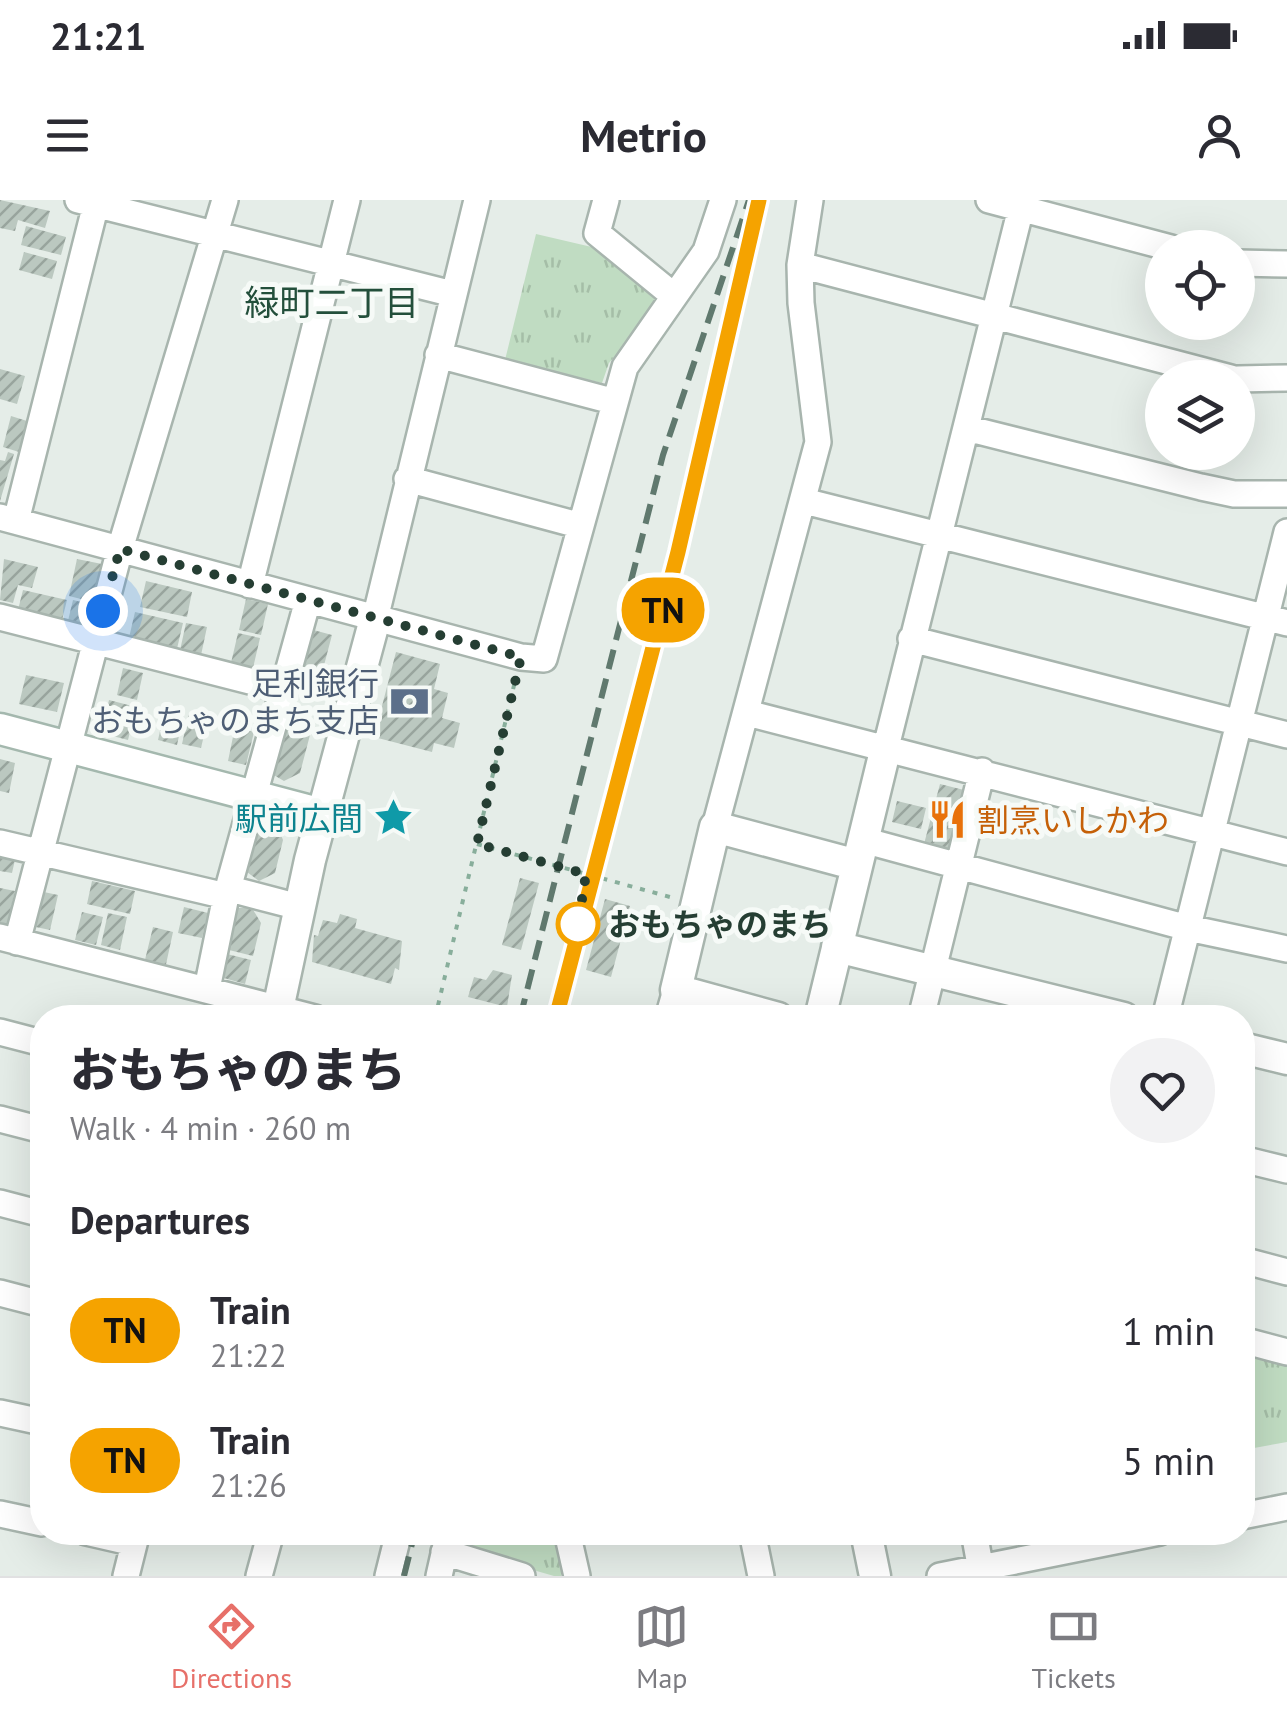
<!DOCTYPE html>
<html lang="en">
<head>
<meta charset="utf-8">
<style>
	:root { --surface:#fff; --page:#f2f2f3; --text:#2b2b33; --muted:#7c7c81; --line:#e1e1e2; --accent:#e77069 }
	body { margin:0; font-family:"PT Sans","Noto Sans JP",sans-serif; background:var(--page); color:var(--text); height:100vh; display:flex; flex-direction:column; font-size:38px; white-space:nowrap }
	* { box-sizing:border-box; margin:0 }
	p { font-size:32px; color:var(--muted) }
	.icon { flex:none; width:55px; height:55px; fill:none; stroke:currentColor; stroke-width:2; stroke-linecap:round; stroke-linejoin:round }
	.map { position:relative; flex:1; overflow:hidden }
	.side { position:absolute; left:30px; top:805px; width:1225px; height:540px; display:flex; flex-direction:column; background:var(--surface); border-radius:40px; box-shadow:0 10px 40px #0002 }
	.side>* { flex:none }
	.badge { padding:0 20px; border-radius:32px; font-size:35px; line-height:65px }
	.controls { position:absolute; left:1145px; top:30px; display:grid; gap:20px }
	.controls a { display:grid; place-items:center; width:110px; height:110px; border-radius:50%; background:var(--surface); box-shadow:0 10px 40px #0002; font-size:50px }
	.you { position:absolute; width:50px; height:50px; margin:-25px; border:8px solid #fff; border-radius:50%; background:#1a73e8; box-shadow:0 0 0 15px #1a73e833 }
	.map>.badge { position:absolute; translate:-50% -50%; box-shadow:0 0 0 5px #fff }
	h2 { padding:0 40px; font-size:38px; line-height:90px }
	.round { display:grid; place-items:center; flex:none; width:105px; height:105px; border-radius:52px; background:var(--page) }
	.headline { display:flex; align-items:center; justify-content:space-between; height:170px; padding:0 40px }
	h1 { font-size:48px; font-weight:800; line-height:75px }
	ul { padding:0; list-style:none }
	li { display:flex; align-items:center; gap:30px; height:130px; padding:0 40px }
	li div { flex:1 }
	li b { display:block; font-size:38px }
	li em { font-style:normal }
	li .badge { min-width:110px; font-weight:700; text-align:center }
	.status { display:flex; justify-content:space-between; align-items:center; height:70px; padding:0 50px; background:var(--surface); direction:ltr }
	.status svg { height:28px; fill:currentColor }
	header { display:flex; justify-content:space-between; align-items:center; height:130px; padding:0 40px; background:var(--surface); font-size:45px; font-weight:800 }
	.tabs { display:flex; justify-content:space-around; align-items:center; height:140px; border-top:2px solid var(--line); background:var(--surface); font-size:28px; color:var(--muted) }
	.tabs a { display:grid; justify-items:center; gap:5px }
	.tabs .current { color:var(--accent) }
	.map>svg:first-child { display:block }
	.park { fill:url(#park-tufts) }
	.building { fill:url(#building-hatch) }
	.lines { fill:none; stroke-linecap:round; stroke-linejoin:round }
	.minor-casing { stroke:#a8b5ae; stroke-width:30 }
	.tertiary-casing { stroke:#a8b5ae; stroke-width:35 }
	.secondary-casing { stroke:#a4b8ae; stroke-width:35 }
	.path { stroke:#88ae9b; stroke-width:4; stroke-dasharray:5 8; stroke-linecap:butt }
	.minor { stroke:#fff; stroke-width:25 }
	.tertiary { stroke:#fff; stroke-width:30 }
	.secondary { stroke:#fff; stroke-width:30 }
	.rail { stroke:#60796e; stroke-width:6; stroke-dasharray:20 10; stroke-linecap:butt }
	.line-casing { stroke:#fff; stroke-width:22 }
	.line { stroke:#f5a300; stroke-width:15 }
	.walk { stroke:#253e33; stroke-width:10; stroke-dasharray:0 18 }
	.stop-dot { fill:#fff; stroke:#f5a300; stroke-width:5 }
	.labels { text-anchor:middle; dominant-baseline:central; stroke-width:10; stroke-linejoin:round; paint-order:stroke }
	.service-label { font-size:32px; fill:#4e5e75; stroke:#f6faf7; text-anchor:end }
	.culture-label { font-size:32px; fill:#0d838f; stroke:#f6faf7; text-anchor:end }
	.food-label { font-size:32px; fill:#c56008; stroke:#f6faf7; text-anchor:start }
	.stop-label { font-size:32px; font-weight:bold; fill:#253e33; stroke:#f6faf7; text-anchor:start }
	.neighbourhood-label { font-size:35px; fill:#234f3b; stroke:#f6faf7 }
</style>
</head>
<body>
<div class="status"><b>21:21</b><svg viewBox="0 0 49 12"><path d="M0 12V9h3v3zM5 12V6h3v6zM10 12V3h3v9zM15 12V0h3v12zM26 1h20v11H26zM47 4h2v5h-2z"/></svg></div>
<header><svg class="icon" aria-label="menu" viewBox="0 0 24 24"><path d="M4 6h16M4 12h16M4 18h16"/></svg>Metrio<svg class="icon" aria-label="person" viewBox="0 0 24 24"><circle cx="12" cy="8" r="4"/><path d="M4 21q1-7 8-7t8 7"/></svg></header>
<div class="map">
<svg width="1287" height="1376" viewBox="0 0 1287 1376">
	<defs>
		<pattern id="park-tufts" width="24" height="20" patternUnits="userSpaceOnUse" patternTransform="scale(2.5)"><rect width="24" height="20" fill="#c0dcc2"/><path d="M3 7l-1-3M5 7V3M7 7l1-3M15 17l-1-3M17 17v-4M19 17l1-3" fill="none" stroke="#a5bea7"/></pattern>
		<pattern id="building-hatch" width="6" height="6" patternUnits="userSpaceOnUse" patternTransform="scale(2.5)"><rect width="6" height="6" fill="#bbc8c0"/><path d="M-1 1l2-2M0 6l6-6M5 7l2-2" fill="none" stroke="#98a49d"/></pattern>
	</defs>
	<rect width="100%" height="100%" fill="#e5ede8"/>
	<path class="park" d="M536,34L596,48L664,99L609,163L602,183L505,160Z
		M1242,1150L1287,1164V1242L1243,1250Z
		M458,1332L558,1333L565,1365L561,1376H554L464,1350Z"/>
	<path class="building" d="M0,0L50,11L45,28L18,20L15,31L0,28Z
		M26,26L66,37L61,55L21,45Z
		M24,52L57,61L52,79L19,70Z
		M0,169L25,176L17,204L0,199Z
		M11,216L27,221L19,252L3,247Z
		M8,252L14,254L0,301V260L5,261Z
		M4,359L38,367L32,388L18,385L13,403L0,400Z
		M77,359L102,364L93,402L69,396Z
		M146,381L192,392L187,417L140,407Z
		M23,390L67,400L60,428L16,418Z
		M246,399L268,404L261,435L239,430Z
		M73,400L94,405L87,434L66,429Z
		M135,412L183,423L176,453L128,442Z
		M186,423L207,427L200,460L179,455Z
		M306,428L332,435L318,488L307,485L306,491L290,486Z
		M238,433L260,438L253,468L231,463Z
		M396,452L440,464L434,489L448,493L442,518L460,523L454,548L434,543L432,552L374,537Z
		M123,468L143,473L137,500L117,495Z
		M26,475L64,483L57,512L19,504Z
		M109,500L136,507L128,540L101,533Z
		M165,509L184,513L177,545L158,540Z
		M189,513L208,518L201,548L182,544Z
		M287,520H301L310,535L300,573L284,581L272,574Z
		M235,527L254,532L246,565L228,561Z
		M0,559L15,563L9,593L0,591Z
		M940,584L968,591L953,651L924,644Z
		M897,601L926,608L921,629L892,622Z
		M267,624L279,630L283,640L275,673L259,681L243,669L254,630Z
		M0,647L17,651L12,673L0,671Z
		M520,678L539,683L521,750L502,745Z
		M92,681L135,691L130,714L87,704Z
		M0,688L15,691L7,724L0,723Z
		M39,691L58,695L50,730L31,726Z
		M605,699L630,706L611,777L586,770Z
		M184,707L208,713L202,738L178,733Z
		M238,708H252L261,723L253,756L221,748L232,712Z
		M82,712L103,717L96,745L75,740Z
		M108,713L127,717L120,750L101,745Z
		M340,714L357,719L355,728L402,741L399,770L395,768L391,784L312,762L314,735L318,736L323,720L337,723Z
		M153,727L173,732L165,769L144,764Z
		M223,753L251,760L245,784L217,776Z
		M493,770L512,775L507,807L468,797L474,777L486,780Z"/>
	<g class="lines">
		<defs>
			<path id="minor" d="M78,0L453,94
				M606,0L597,33L674,96
				M989,0L1171,48
				M1238,63L1287,64
				M800,65L1231,178
				M438,155L612,201
				M1238,179L1287,178
				M966,228L1201,287L1234,294H1287
				M407,279L578,325
				M804,301L1287,423
				M0,317L521,457L544,459L625,167L706,51L723,0
				M16,321L97,0
				M250,385L347,0
				M0,417L281,489
				M375,419L477,0
				M911,439L1287,535
				M747,513L1287,652
				M886,547L1023,0
				M715,627L818,242L801,103L800,65L810,0
				M863,640L1188,728L1287,749
				M0,643L226,696
				M230,689L299,707
				M0,737L315,818
				M17,742L120,349L225,0
				M207,789L226,696L308,400
				M668,818L676,790
				M921,818L982,571
				M1165,818L1287,332
				M0,832L42,843
				M0,919L42,930
				M1242,959L1287,970
				M0,1003L42,1014
				M1242,1060L1287,1072
				M0,1093L42,1104
				M1242,1140L1287,1152
				M0,1213L42,1222
				M0,1314L42,1323
				M1242,1316L1287,1307
				M86,1332L134,1343
				M567,1332L577,1376
				M752,1332L761,1376
				M974,1332L982,1376
				M444,1352L522,1376
				M126,1376L137,1332
				M259,1376L271,1332
				M388,1376L399,1332
				M439,1376L449,1332
				M940,1376L1160,1332"/>
			<path id="tertiary" d="M837,747L1124,818
				M278,809L310,660L375,419
				M778,818L676,790L715,627L857,665
				M820,818L886,547
				M1242,848L1287,859
				M866,1332L875,1376"/>
			<path id="secondary" d="M0,529L322,614"/>
		</defs>
		<use href="#minor" class="minor-casing"/>
		<use href="#tertiary" class="tertiary-casing"/>
		<use href="#secondary" class="secondary-casing"/>
		<path class="path" d="M477,644L670,697
			M435,818L516,477"/>
		<use href="#minor" class="minor"/>
		<use href="#tertiary" class="tertiary"/>
		<use href="#secondary" class="secondary"/>
		<path class="rail" d="M520,818L663,255L749,0
			M556,818L678,352L753,24
			M404,1376L415,1332"/>
	</g>
	<g class="lines">
		<defs>
			<path id="line" d="M556,818L678,352L759,0"/>
		</defs>
		<use href="#line" class="line-casing"/>
		<use href="#line" class="line"/>
		<path class="walk" d="M103,411L120,349L521,457L477,644L586,674L578,724"/>
	</g>
	<defs>
		<symbol id="bank-bare" viewBox="-9 -9 18 18"><path d="M-6-4H6V4H-6ZM0-2.3a2.3 2.3 0 1 0 0 4.6a2.3 2.3 0 1 0 0-4.6Z" fill="#5c6f8a" stroke="#f6faf7" stroke-width="2.5" paint-order="stroke"/></symbol>
		<symbol id="sight-bare" viewBox="-9 -9 18 18"><path d="M0-6L1.8-2.2L6-1.7L2.9 1.2L3.7 5.4L0 3.3L-3.7 5.4L-2.9 1.2L-6-1.7L-1.8-2.2Z" fill="#0f9aa8" stroke="#f6faf7" stroke-width="2.5" paint-order="stroke"/></symbol>
		<symbol id="restaurant-bare" viewBox="-9 -9 18 18"><path d="M-5-6h1v4h1v-4h1v4h1v-4h1v5L-1.5 .5V6h-2V.5L-5-1ZM5-6V6H3V1.5H1.5Q1.5-4 5-6Z" fill="#e8710a" stroke="#f6faf7" stroke-width="2.5" paint-order="stroke"/></symbol>
	</defs>
	<g fill-rule="evenodd">
		<use href="#bank-bare" x="382" y="474" width="55" height="55"/>
		<use href="#sight-bare" x="366" y="590" width="55" height="55"/>
		<use href="#restaurant-bare" x="920" y="592" width="55" height="55"/>
	</g>
	<circle class="stop-dot" cx="578" cy="724" r="20"/>
	<g class="labels">
		<g class="service-label">
			<text x="379" y="483">足利銀行<tspan x="379" dy="37">おもちゃのまち支店</tspan></text>
		</g>
		<g class="culture-label">
			<text x="363" y="618">駅前広間</text>
		</g>
		<g class="food-label">
			<text x="977" y="620">割烹いしかわ</text>
		</g>
		<g class="stop-label">
			<text x="608" y="724">おもちゃのまち</text>
		</g>
		<g class="neighbourhood-label">
			<text x="332" y="102">緑町二丁目</text>
		</g>
	</g>
</svg>
<div class="controls">
<a><svg class="icon" aria-label="locate" viewBox="0 0 24 24"><circle cx="12" cy="12" r="6"/><path d="M12 2v4M12 18v4M2 12h4M18 12h4"/></svg></a>
<a><svg class="icon" aria-label="layers" viewBox="0 0 24 24"><path d="M12 4l9 5-9 5-9-5zM3 14l9 5 9-5"/></svg></a>
</div>
<div class="you" style="left:103px;top:411px"></div>
<b class="badge" style="left:663px;top:410px;background:#f5a300;color:#111">TN</b>
<section class="side">
<div class="headline"><div><h1>おもちゃのまち</h1><p>Walk · 4 min · 260 m</p></div><a class="round"><svg class="icon" aria-label="heart" viewBox="0 0 24 24"><path d="M12 20l-8-8c-3-5 5-10 8-4 3-6 11-1 8 4z"/></svg></a></div>
<h2>Departures</h2>
<ul>
<li><span class="badge" style="background:#f5a300;color:#111">TN</span><div><b>Train</b><p>21:22</p></div><em>1 min</em></li>
<li><span class="badge" style="background:#f5a300;color:#111">TN</span><div><b>Train</b><p>21:26</p></div><em>5 min</em></li>
</ul>
</section>
</div>
<nav class="tabs">
<a class="current"><svg class="icon" aria-label="directions" viewBox="0 0 24 24"><path d="M12 3l9 9-9 9-9-9zM9 14v-3h6M13 9l2 2-2 2"/></svg>Directions</a>
<a><svg class="icon" aria-label="map" viewBox="0 0 24 24"><path d="M3 6l6-2 6 2 6-2v14l-6 2-6-2-6 2zM9 4v14M15 6v14"/></svg>Map</a>
<a><svg class="icon" aria-label="tickets" viewBox="0 0 24 24"><path d="M3 7h18v10H3zM15 7v10"/></svg>Tickets</a>
</nav>
</body>
</html>
